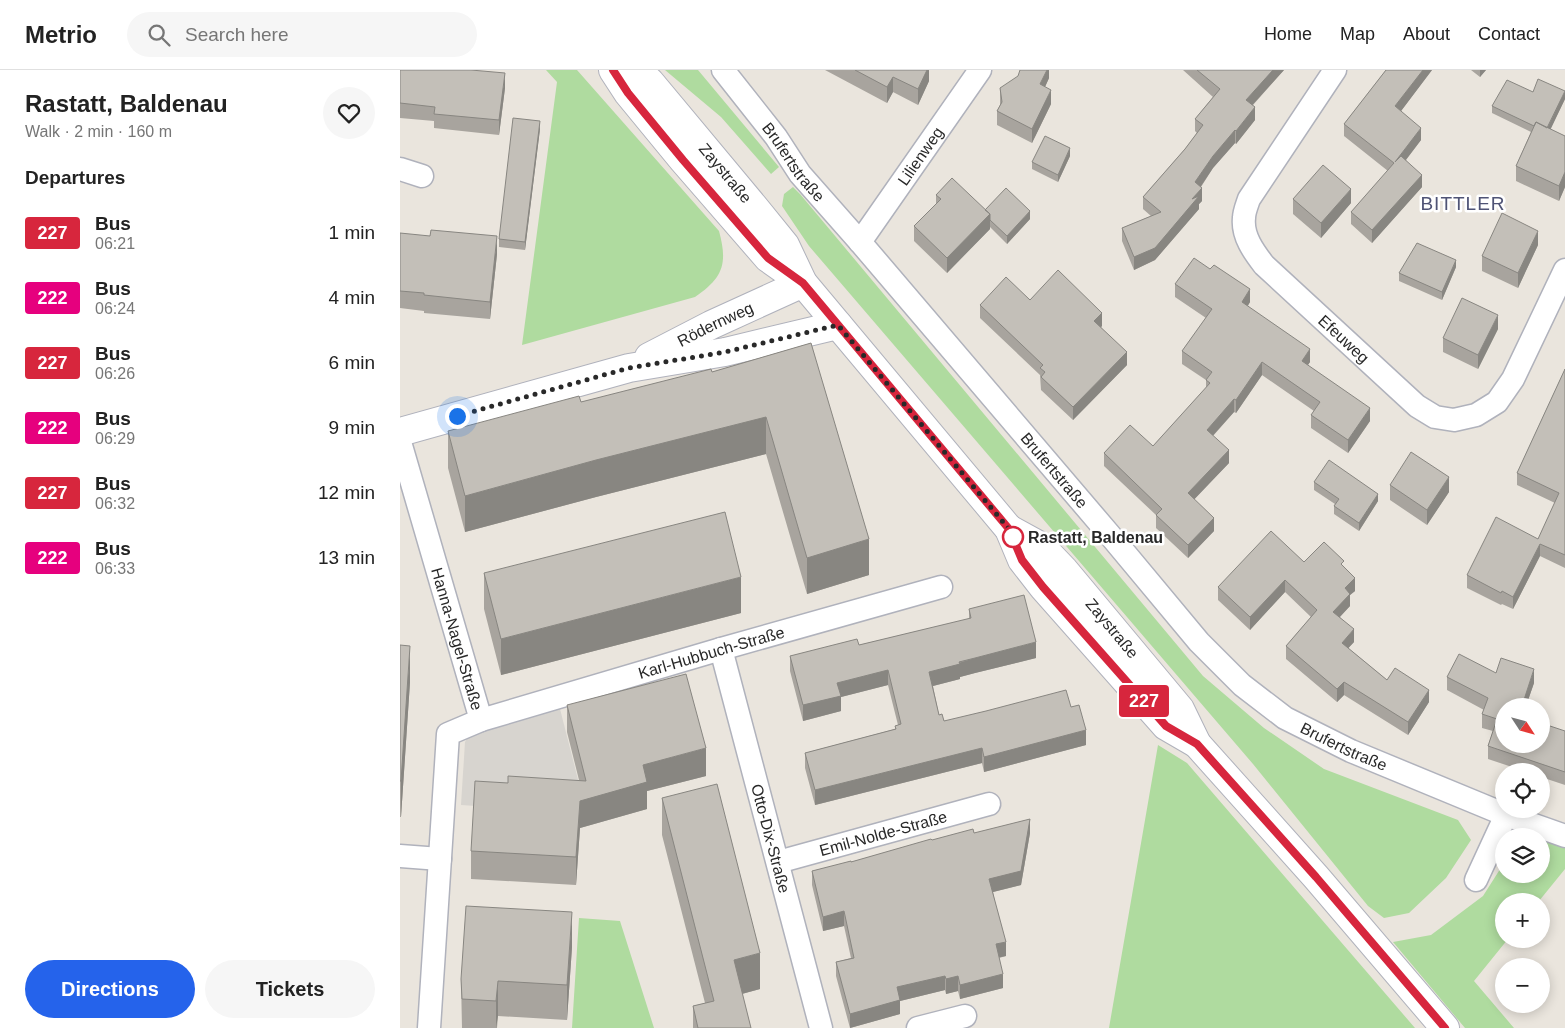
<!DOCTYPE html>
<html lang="en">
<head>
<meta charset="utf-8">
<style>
	:root { --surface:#fff; --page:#f6f6f6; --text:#222; --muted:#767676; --line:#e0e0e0; --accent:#2563eb }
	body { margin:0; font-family:Helvetica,sans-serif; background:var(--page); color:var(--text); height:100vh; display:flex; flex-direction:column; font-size:19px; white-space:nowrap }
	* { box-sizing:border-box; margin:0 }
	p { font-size:16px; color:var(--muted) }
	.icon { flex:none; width:28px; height:28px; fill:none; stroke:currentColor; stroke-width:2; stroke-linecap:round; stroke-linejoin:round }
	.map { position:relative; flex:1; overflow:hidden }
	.details { display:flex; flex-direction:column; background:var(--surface); width:400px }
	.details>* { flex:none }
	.badge { padding:0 10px; border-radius:4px; font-size:18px; line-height:32px }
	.needle { width:32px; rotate:126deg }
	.controls { position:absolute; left:1095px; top:628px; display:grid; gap:10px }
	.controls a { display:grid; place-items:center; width:55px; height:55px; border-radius:50%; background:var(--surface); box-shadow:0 2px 12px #0003; font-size:25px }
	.you { position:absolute; width:25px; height:25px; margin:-12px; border:4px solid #fff; border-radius:50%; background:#1a73e8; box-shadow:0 0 0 8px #1a73e833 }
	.map>.badge { position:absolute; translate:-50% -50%; box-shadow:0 0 0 2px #fff }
	h2 { padding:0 25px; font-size:19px; line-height:45px }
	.round { display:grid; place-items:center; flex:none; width:52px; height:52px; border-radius:26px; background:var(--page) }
	.summary { display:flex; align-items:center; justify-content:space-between; height:85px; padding:0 25px }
	h1 { font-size:24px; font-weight:700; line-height:38px }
	.cta { display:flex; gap:10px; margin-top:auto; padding:10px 25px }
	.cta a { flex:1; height:58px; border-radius:30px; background:var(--accent); color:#fff; font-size:20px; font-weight:700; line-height:58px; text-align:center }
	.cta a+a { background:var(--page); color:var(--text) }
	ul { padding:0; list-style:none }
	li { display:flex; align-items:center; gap:15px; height:65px; padding:0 25px }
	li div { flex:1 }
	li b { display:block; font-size:19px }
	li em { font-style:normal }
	li .badge { min-width:55px; font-weight:700; text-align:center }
	header { display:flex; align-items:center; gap:30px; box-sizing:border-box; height:70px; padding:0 25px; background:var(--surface); border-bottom:1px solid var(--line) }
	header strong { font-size:24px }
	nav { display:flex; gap:28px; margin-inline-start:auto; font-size:18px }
	.search { width:350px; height:45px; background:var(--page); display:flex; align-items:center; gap:12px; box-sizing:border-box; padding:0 18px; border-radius:28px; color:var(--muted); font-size:19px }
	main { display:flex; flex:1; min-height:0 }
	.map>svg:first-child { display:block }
	.green { fill:#afdb9f }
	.plaza { fill:#d7d4cf }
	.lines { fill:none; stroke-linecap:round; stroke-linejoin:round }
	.minor-casing { stroke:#b0b2bc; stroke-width:25 }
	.tertiary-casing { stroke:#b0b2bc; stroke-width:30 }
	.minor { stroke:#fff; stroke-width:22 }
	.tertiary { stroke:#fff; stroke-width:28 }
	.wall { fill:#a8a49e }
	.shaded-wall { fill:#888681 }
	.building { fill:#c3bfb8; stroke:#888681 }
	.line-casing { stroke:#fff; stroke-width:11 }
	.line { stroke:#d7263d; stroke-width:8 }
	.walk { stroke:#292929; stroke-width:5; stroke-dasharray:0 9 }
	.stop-dot { fill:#fff; stroke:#d7263d; stroke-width:2.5 }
	.labels { text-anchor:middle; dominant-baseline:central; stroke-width:5; stroke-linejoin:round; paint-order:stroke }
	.street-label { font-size:16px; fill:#292929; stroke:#fff }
	.stop-label { font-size:16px; font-weight:bold; fill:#292929; stroke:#fff; text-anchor:start }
	.quarter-label { font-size:19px; letter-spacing:1px; fill:#4f5375; stroke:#fff }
</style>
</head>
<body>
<header>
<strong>Metrio</strong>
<div class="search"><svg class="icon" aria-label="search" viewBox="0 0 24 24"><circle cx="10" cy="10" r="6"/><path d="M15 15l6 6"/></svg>Search here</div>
<nav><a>Home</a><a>Map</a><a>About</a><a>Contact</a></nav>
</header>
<main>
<section class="details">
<div class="summary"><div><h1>Rastatt, Baldenau</h1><p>Walk · 2 min · 160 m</p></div><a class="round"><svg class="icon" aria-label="heart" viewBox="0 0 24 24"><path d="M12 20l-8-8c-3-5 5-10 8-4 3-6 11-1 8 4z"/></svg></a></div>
<h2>Departures</h2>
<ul>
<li><span class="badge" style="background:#d7263d;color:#fff">227</span><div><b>Bus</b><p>06:21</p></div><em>1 min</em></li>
<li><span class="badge" style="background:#e6007e;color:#fff">222</span><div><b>Bus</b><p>06:24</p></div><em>4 min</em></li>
<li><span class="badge" style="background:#d7263d;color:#fff">227</span><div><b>Bus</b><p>06:26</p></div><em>6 min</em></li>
<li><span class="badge" style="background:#e6007e;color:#fff">222</span><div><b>Bus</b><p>06:29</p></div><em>9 min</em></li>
<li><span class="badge" style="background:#d7263d;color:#fff">227</span><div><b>Bus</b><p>06:32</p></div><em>12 min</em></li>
<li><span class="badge" style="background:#e6007e;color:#fff">222</span><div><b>Bus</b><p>06:33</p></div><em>13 min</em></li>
</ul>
<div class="cta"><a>Directions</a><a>Tickets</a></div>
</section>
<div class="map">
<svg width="1165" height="958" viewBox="0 0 1165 958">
	<rect width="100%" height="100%" fill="#eae5dd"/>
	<path class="green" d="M146,0H177L319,161C328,194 323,208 295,227L122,275L157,12Z
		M265,0H298L379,97L371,104L321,47Z
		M393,117L400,124L803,606L864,658L924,699L1058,750L1071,770L1046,808L1009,843L984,848L968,836L853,694L409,176L382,136L384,124Z
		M758,675L787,693L1015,958H709Z
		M1127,758L1165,773V799L1139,831H1104V869H1108L1074,911L1114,958H1065L993,872L1031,865L1083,826L1104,793V804H1141V766H1121Z
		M179,848L220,851L254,958H172Z"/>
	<path class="plaza" d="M159,635L185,737L106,738L61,735L65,672L69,665Z"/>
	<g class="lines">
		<defs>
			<g id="minor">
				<path id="s1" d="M323,0L376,67L400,104L460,172L709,464L799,572L842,615L885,648L951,681L1106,745L1165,766"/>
				<path id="s2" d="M935,0L849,129C847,135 844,142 844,148C842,166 854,182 864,195L1017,336L1035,347L1054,350L1076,345L1097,332L1113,309L1165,200"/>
				<path d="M0,99L22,106"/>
				<path id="s3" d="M460,172L580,0"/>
				<path id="s4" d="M0,372L81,650L48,664L29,958"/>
				<path id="s5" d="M321,579L421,958"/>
				<path id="s6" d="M81,650L321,579L541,517"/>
				<path d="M0,786L40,789"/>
				<path id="s7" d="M378,792L589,734"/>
				<path d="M1076,810L1106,745"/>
				<path d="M518,958L565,946"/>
			</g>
			<g id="tertiary">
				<path d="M213,0L228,23L283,90L368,188L402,212"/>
				<path id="s8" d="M237,0L250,12L355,138L385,175L403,213L609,459L622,490L643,517L766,656L797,674"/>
				<path id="s9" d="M249,287L311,255L403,213"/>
				<path d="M0,362L229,298L325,282L438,255"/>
				<path id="s10" d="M609,459L642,477L664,500L780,639L797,674L916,807L1045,958"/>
			</g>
		</defs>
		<use href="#minor" class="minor-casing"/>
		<use href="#tertiary" class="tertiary-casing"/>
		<use href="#minor" class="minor"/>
		<use href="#tertiary" class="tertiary"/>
	</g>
	<path class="wall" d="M0,0L105,18L99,65L34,58V51L0,48Z
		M425,0H529V11L518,35L493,22L487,33Z
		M649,0V8L645,17L651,34L632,73L597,55V41L600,35V18Z
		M783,0H884L853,35L855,50L836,74L835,73L813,98L801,117L802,131L799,134V139L755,190L734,200L722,171V158L751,146L743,139V127L785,79L797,63L795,61V49L813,27Z
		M986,0H1032L1001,41L1021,70L1006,90L1022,117L972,173L951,154V142L988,101L944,66V54Z
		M1071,0H1086L1080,7Z
		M1133,22L1165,29L1150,59L1165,66V117L1159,131L1116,111V96L1131,62L1092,43V36Z
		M140,59L125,180L99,177V169Z
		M670,86L658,112L632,99V92Z
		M536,125L585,140L630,149L607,174L590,157V159L547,203L514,171V156L536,134Z
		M893,129L951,133L921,168L893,144Z
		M0,163L97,184L90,249L24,243V241L0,238Z
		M1138,175L1118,218L1082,201V186Z
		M1056,197L1042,230L999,211V203Z
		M810,199L850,232L848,236L910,292L908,295L970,351L948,383L911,358V345L914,341L862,305L836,343L834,342L813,366L829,393L794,429L814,461L788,488L756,458V445L704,396V383L753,376L806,318V310L782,294V281L806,248L775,227V214Z
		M630,230L702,256L701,257L727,295L673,350L641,320L640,305L580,248V235Z
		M1098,259L1078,299L1043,282V268Z
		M411,273L469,505L407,524L366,384L196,427L65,462L48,398V361L181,332L312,302Z
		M1165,299V498L1140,486L1113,539L1102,534L1101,535L1067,518V505L1138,469L1155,433L1117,415V403Z
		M914,412L978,431L959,461L934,444V436L935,434L914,420Z
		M990,415L1049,422L1027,455L990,430Z
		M904,492L944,497L955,521L950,525V536L940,547L954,572L948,578L987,610L1029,632L1008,665L944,625L937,632L886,589V576L911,547L885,522L850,560L818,530V517Z
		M84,503L341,543L101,605L84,539Z
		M569,539L636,588L575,603L560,607V609L533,616L539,645L544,651L671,637L686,675L584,702L582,693L415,735L405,698V683L495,659V656L498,655L488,615L441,627V641L403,651L390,601V586L459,575L569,549Z
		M0,575L10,612L1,747H0Z
		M1096,603L1134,613L1126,636H1104V674L1165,661V715L1141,707V701H1124L1088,689V676L1093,661L1082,658V644L1084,640L1047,620V607Z
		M167,635L306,706L247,721V739L180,758L176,815L71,809V781L179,710L167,662Z
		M262,728L360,919L342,924L351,958H293V936L305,933L262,765Z
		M574,763H630L621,815L593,822L606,886L599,888L603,918L560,929L558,921L546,924L545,920L500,931V944L450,958L436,906V892L451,888L444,856L423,861L412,815V801L451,792L532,770Z
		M172,877L167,950L98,946L97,958H62L61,909Z"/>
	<path class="shaded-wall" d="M527,0H529V11L518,35V19Z
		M647,0H649V8L640,28V14Z
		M873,0H884L846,42V30Z
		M1023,0H1032L995,49V36Z
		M1080,0H1086L1080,7Z
		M105,3V18L99,65V50Z
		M493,7V22L487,33V17Z
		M651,20V34L632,73V59Z
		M1165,21V29L1146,69V61Z
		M855,37V50L836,74V61Z
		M140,51V59L125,180V172Z
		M1021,58V70L995,104V92Z
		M835,60V73L813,98L795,125V112L813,86Z
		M670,78V86L658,112V105Z
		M1165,102V117L1159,131V116Z
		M1022,105V117L972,173V160Z
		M802,118V131L799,134V139L755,190L734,200V187Z
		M951,119V133L921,168V153Z
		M630,141V149L607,174V166Z
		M590,144V159L547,203V188Z
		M1138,161V175L1118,218V203Z
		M97,166V184L90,249V232Z
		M1056,190V197L1042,230V222Z
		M850,219V232L842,244V232Z
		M702,243V256L694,264V251Z
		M1098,245V259L1078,299V285Z
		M910,279V292L902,303V291Z
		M727,282V295L673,350V337Z
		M862,292V305L836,343V330Z
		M834,329V342L807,372V360Z
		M970,338V351L948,383V370Z
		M366,347V384L196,427L65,462V426L196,390Z
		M829,380V393L788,436V423Z
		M1049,407V422L1027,455V440Z
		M978,424V431L959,461V453Z
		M814,448V461L788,488V475Z
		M469,469V505L407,524V488Z
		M1140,474V486L1113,539V527Z
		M341,507V543L101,605V569Z
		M955,508V521L950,525V536L933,554V542L945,518Z
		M885,510V522L850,560V547Z
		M954,559V572L942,585V573Z
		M636,572V588L575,603L560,607V609L529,617V602L575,588Z
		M10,576V612L1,747V711Z
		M1134,599V613L1126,636H1122Z
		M488,600V615L441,627V641L403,651V635L437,613Z
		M944,612V625L937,632V619Z
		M1029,620V632L1008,665V652Z
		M686,660V675L584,702V687Z
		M306,678V706L247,721V739L180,758L176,815V787L180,731L243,695Z
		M582,678V693L415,735V720Z
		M630,749V763L621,815L589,823V809Z
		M444,841V856L423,861V847Z
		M172,842V877L167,950V915Z
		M606,872V886L596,888V874Z
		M360,883V919L334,926V890Z
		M603,904V918L560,929V915Z
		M545,906V920L500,931V944L450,958V944L497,917Z
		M558,906V921L546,924V909Z
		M98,911V946L96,958V931Z"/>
	<path class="building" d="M0,0H71L105,3L99,50L34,44L35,37L0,33Z
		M455,0H527L518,19L493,7L487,17Z
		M620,0H647L640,14L651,20L632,59L597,41L602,32L600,18L618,6Z
		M797,0H873L846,30L855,37L836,61L835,60L813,86L795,112L802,118L792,129L799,126L755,178L734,187L722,158L761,142L743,127L785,79L803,55L795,49L820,19Z
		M986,0H1023L995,36L1021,58L995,92L1001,86L1022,105L972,160L951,142L994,93L944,54Z
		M1138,9L1165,21L1147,58L1136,52L1134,56L1092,36L1107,10L1133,22Z
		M113,48L140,51L125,172L99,169Z
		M1136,52L1165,66V102L1159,116L1116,96Z
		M645,66L670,78L658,105L632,92Z
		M923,95L951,119L921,153L893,129Z
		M552,108L590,144L547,188L514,156L541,129L536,125Z
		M606,118L630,141L607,166L590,150V144L585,140Z
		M1102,143L1138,161L1118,203L1082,186Z
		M31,160L97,166L90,232L24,225V223L0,221V163L30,166Z
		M1017,173L1056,190L1042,222L999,203Z
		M794,188L810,199L814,195L850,219L842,232L910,279L902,291L970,338L948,370L911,345L920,332L862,292L836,330L834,329L807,360L829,380L788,423L814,448L788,475L756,445L762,439L704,383L730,355L753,376L810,313L806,310L812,302L782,281L812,239L775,214Z
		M658,200L702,243L694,251L727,282L673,337L641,307L645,302L640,298L643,295L580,235L606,207L630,230Z
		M1062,228L1098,245L1078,285L1043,268Z
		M411,273L469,469L407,488L366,347L196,390L65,426L48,361L179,326L181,332L311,299L312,302Z
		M1165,299V485L1140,474L1113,527L1102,521L1101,523L1067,505L1096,447L1138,469L1159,423L1117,403Z
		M1011,382L1049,407L1027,440L990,415Z
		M929,390L978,424L959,453L934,436L939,429L914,412Z
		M325,442L341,507L101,569L84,503Z
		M871,461L904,492L924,472L944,491L941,494L955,508L945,518L950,524L933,542L954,559L942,573L987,610L995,598L1029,620L1008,652L944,612L937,619L886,576L917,540L885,510L850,547L818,517Z
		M624,525L636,572L575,588L559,592L560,594L529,602L539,645L542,644L544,651L586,641L666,620L671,637L679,635L686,660L584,687L582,678L415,720L405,683L496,659L495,656L501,654L488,600L437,613L441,626L403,635L390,586L457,569L459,575L571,548L569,539Z
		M0,575L10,576L1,711H0Z
		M1059,584L1096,603L1101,588L1134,599L1122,636H1104V674H1141V653L1165,661V702L1088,676L1097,649L1082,644L1088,628L1047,607Z
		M286,604L306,678L243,695L247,712L180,731L176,787L71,781L75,711L108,713V706L186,711L167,635Z
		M317,714L360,883L334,890L351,958H298L293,936L314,931L262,728Z
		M630,749L621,801L589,809L606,872L596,874L603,904L560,915L558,906L546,909L545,906L497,917L500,930L450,944L436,892L454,888L444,841L423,847L412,801L451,791V792L531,769L532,770L573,759L574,763Z
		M66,836L172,842L167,915L98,911L96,931L62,929L61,909Z"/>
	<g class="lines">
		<defs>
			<path id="line" d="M213,0L228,23L283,90L368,188L403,213L609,459L622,490L643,517L766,656L797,674L916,807L1045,958"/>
		</defs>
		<use href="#line" class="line-casing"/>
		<use href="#line" class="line"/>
		<path class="walk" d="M57,346L229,298L325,282L438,255L609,459L616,475L613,467"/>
	</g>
	<circle class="stop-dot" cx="613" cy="467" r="10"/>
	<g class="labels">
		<g class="street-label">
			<text stroke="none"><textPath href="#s3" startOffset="105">Lilienweg</textPath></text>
			<text stroke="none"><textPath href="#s1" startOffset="116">Brufertstraße</textPath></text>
			<text stroke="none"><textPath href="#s8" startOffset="136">Zaystraße</textPath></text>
			<text stroke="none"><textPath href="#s9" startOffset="74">Rödernweg</textPath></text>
			<text stroke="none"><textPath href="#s2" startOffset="336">Efeuweg</textPath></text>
			<text stroke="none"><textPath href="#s1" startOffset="520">Brufertstraße</textPath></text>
			<text stroke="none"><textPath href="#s10" startOffset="145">Zaystraße</textPath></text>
			<text stroke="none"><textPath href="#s4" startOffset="205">Hanna-Nagel-Straße</textPath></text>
			<text stroke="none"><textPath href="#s6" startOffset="240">Karl-Hubbuch-Straße</textPath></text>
			<text stroke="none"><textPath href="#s1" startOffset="925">Brufertstraße</textPath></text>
			<text stroke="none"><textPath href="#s7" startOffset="109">Emil-Nolde-Straße</textPath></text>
			<text stroke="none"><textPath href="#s5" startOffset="196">Otto-Dix-Straße</textPath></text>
		</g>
		<g class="stop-label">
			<text x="628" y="467">Rastatt, Baldenau</text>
		</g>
		<g class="quarter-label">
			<text x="1063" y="133">BITTLER</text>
		</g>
	</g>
</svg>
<div class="controls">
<a><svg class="needle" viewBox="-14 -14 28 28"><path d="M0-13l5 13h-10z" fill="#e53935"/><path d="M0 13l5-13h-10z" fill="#767676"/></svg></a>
<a><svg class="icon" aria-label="locate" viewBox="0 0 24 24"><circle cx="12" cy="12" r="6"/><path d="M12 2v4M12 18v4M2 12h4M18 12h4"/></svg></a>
<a><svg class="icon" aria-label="layers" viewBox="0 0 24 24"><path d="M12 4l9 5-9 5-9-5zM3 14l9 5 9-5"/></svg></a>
<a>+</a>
<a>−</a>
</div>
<div class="you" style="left:57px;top:346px"></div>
<b class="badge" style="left:744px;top:631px;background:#d7263d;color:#fff">227</b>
</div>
</main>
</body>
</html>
